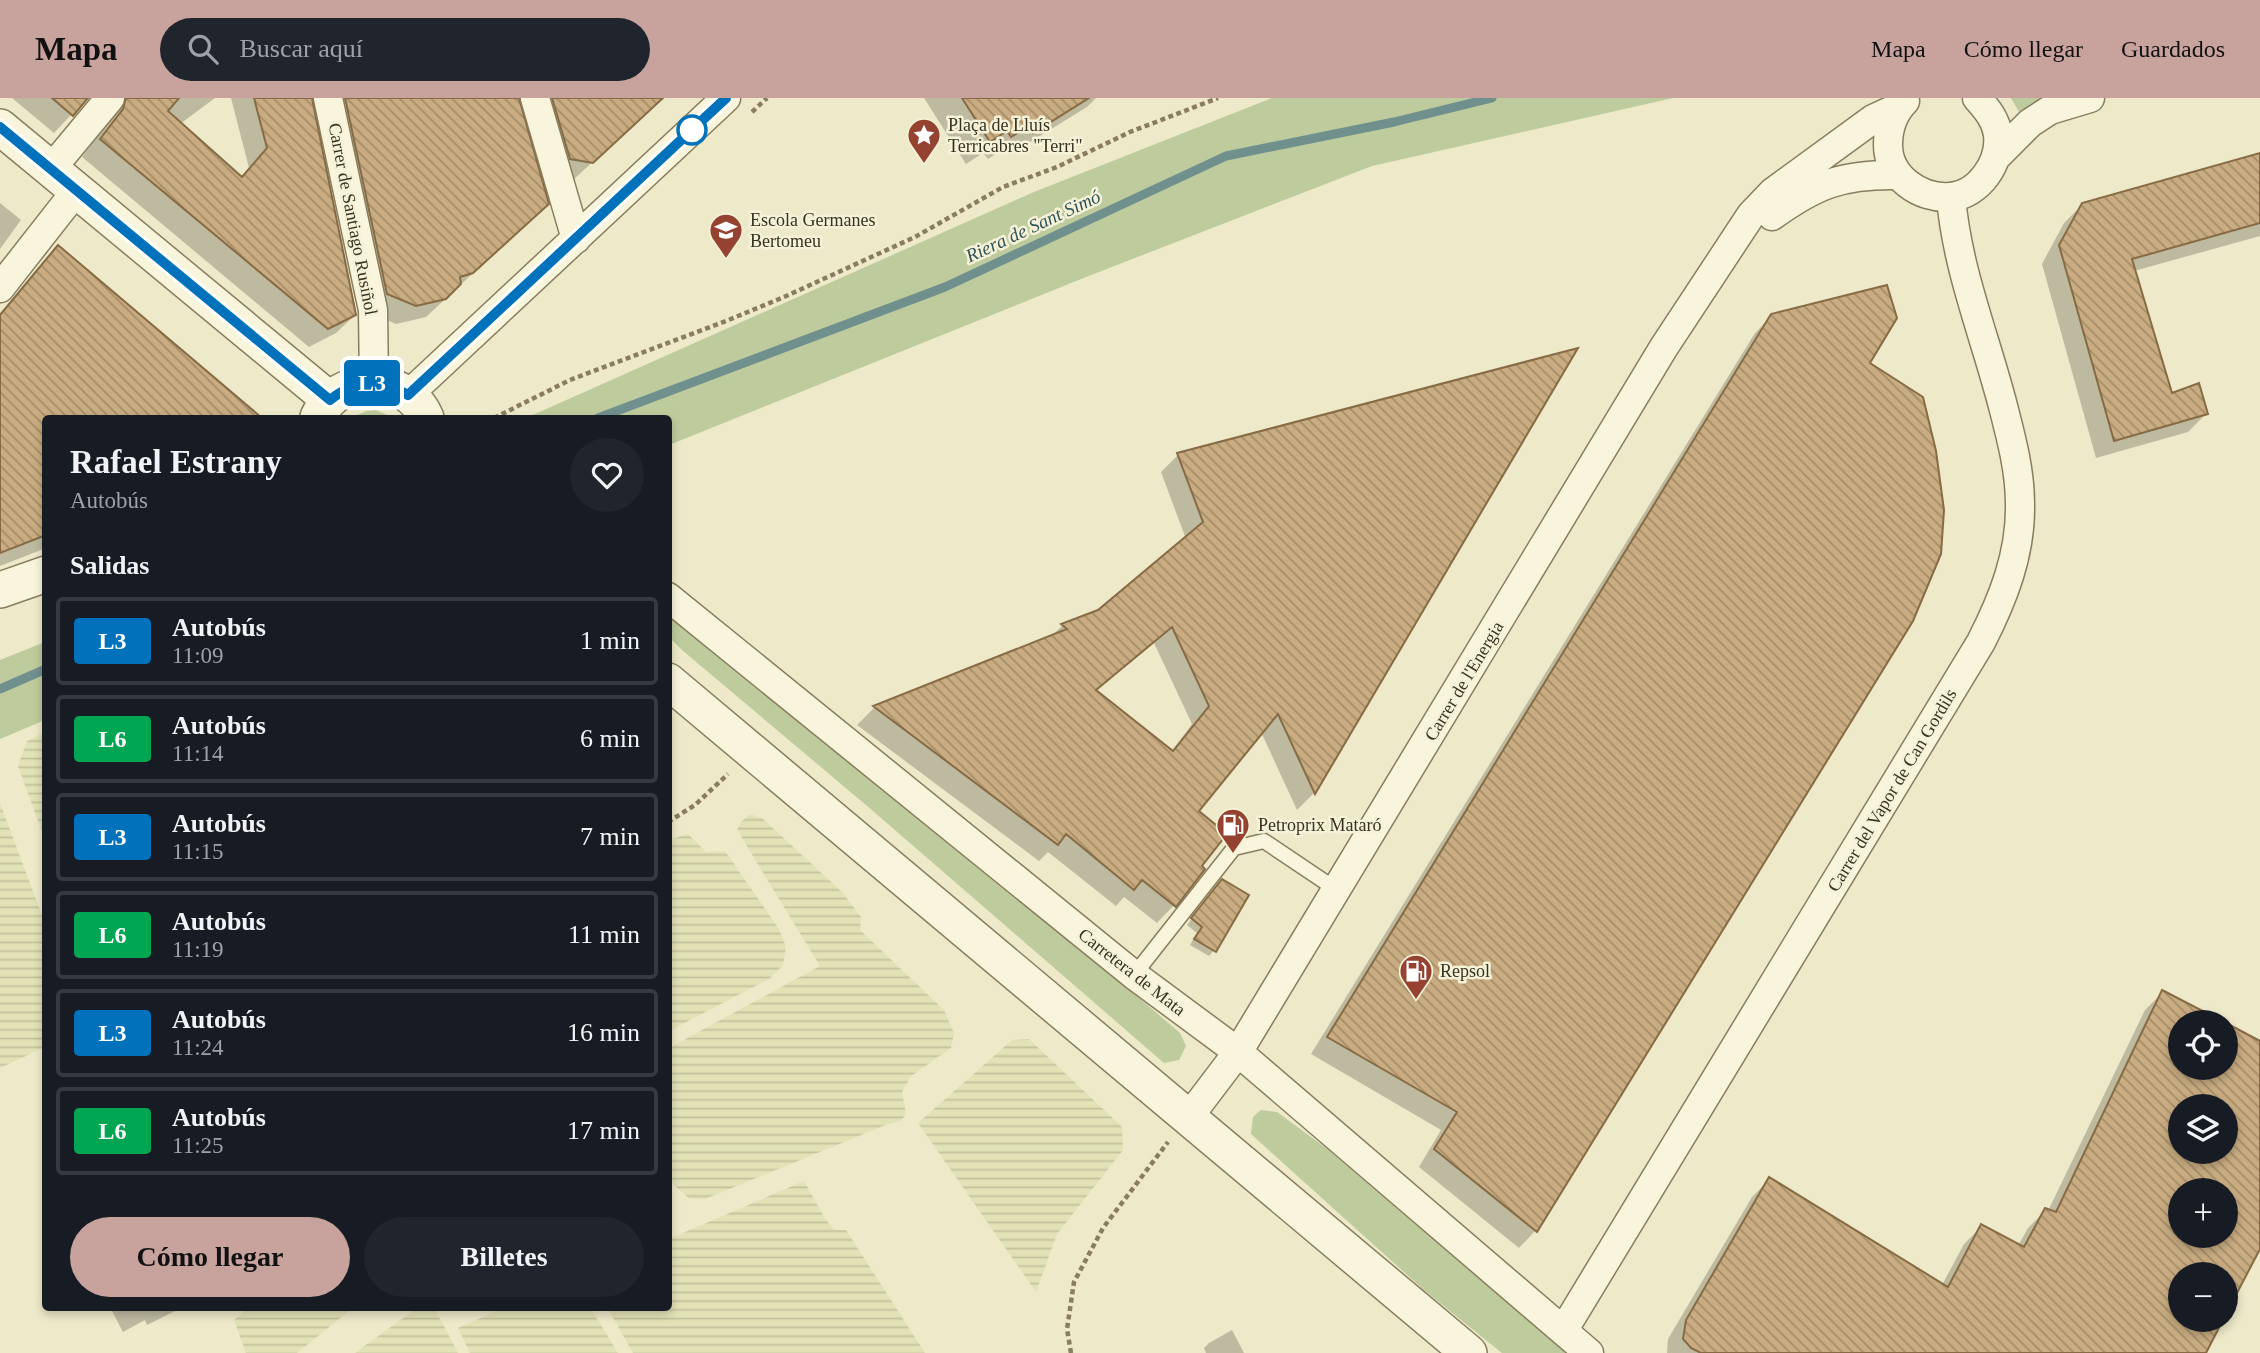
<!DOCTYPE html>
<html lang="es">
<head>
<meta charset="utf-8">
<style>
	:root { --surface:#171b24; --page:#20242c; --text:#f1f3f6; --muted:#9ea1a6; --line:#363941; --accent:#c8a39d }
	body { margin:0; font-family:Georgia,serif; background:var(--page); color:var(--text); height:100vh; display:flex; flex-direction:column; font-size:26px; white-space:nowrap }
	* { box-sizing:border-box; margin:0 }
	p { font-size:23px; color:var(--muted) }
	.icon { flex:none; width:38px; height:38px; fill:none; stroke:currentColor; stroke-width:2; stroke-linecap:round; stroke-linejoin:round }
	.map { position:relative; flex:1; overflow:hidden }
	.side { position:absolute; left:42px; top:317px; width:630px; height:896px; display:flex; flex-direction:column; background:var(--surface); border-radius:7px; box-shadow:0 4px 10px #0003 }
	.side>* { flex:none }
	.badge { padding:0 14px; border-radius:5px; font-size:24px; line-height:46px }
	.fabs { position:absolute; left:2168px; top:912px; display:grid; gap:14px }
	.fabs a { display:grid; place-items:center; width:70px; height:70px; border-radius:50%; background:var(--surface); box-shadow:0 4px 10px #0003; font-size:35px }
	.map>.badge { position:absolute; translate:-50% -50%; box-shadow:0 0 0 4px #fff }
	h2 { padding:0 28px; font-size:26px; line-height:63px }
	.round { display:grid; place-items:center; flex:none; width:74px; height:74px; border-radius:37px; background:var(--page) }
	.headline { display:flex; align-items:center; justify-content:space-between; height:119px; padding:0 28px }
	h1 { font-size:33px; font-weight:700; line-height:52px }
	.cta { display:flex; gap:14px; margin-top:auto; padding:14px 28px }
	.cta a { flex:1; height:80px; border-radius:42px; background:var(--accent); color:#111; font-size:28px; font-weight:700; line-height:80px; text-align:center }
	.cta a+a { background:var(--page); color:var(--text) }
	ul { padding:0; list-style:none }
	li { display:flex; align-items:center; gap:21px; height:88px; margin:0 14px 10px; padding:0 14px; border:4px solid var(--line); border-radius:7px }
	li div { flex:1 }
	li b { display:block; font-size:26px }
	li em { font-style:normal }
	li .badge { min-width:77px; font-weight:700; text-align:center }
	header { display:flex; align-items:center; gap:42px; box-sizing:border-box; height:98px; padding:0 35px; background:var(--accent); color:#111 }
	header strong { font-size:33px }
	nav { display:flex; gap:38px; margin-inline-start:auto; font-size:24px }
	.search { width:490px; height:63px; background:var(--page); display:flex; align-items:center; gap:18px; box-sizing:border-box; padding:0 24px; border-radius:38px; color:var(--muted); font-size:26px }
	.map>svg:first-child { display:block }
	.farmland { fill:url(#farmland-rules) }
	.green { fill:#bdcb9d }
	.shadow { fill:#0003; fill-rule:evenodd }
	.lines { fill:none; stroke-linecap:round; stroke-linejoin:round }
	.stream { stroke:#70908e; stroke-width:9 }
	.building { fill:url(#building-back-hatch); stroke:#876b45; stroke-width:2; fill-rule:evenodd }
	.service-casing { stroke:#897d5e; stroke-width:17 }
	.minor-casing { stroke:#897d5e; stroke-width:31 }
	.tertiary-casing { stroke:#897d5e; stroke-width:38 }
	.path { stroke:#897d5e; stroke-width:4.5; stroke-dasharray:5 3.5; stroke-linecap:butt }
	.service { stroke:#f8f5dc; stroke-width:14 }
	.minor { stroke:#f8f5dc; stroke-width:28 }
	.tertiary { stroke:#f8f5dc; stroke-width:35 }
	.line-casing { stroke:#fff; stroke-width:16 }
	.line { stroke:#0072bc; stroke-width:10 }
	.stop-dot { fill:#fff; stroke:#0072bc; stroke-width:3.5 }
	.labels { text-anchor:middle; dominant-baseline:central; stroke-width:5; stroke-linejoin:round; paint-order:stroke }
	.poi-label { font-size:18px; fill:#3a3221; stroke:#f5f2d8; text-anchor:start }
	.street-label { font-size:18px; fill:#3a3221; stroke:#f5f2d8 }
	.water-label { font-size:19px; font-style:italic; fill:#315459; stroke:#f5f2d8 }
</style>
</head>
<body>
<header>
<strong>Mapa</strong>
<div class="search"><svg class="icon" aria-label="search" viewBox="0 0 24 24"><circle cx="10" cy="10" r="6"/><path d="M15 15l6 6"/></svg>Buscar aquí</div>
<nav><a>Mapa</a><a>Cómo llegar</a><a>Guardados</a></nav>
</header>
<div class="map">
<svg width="2260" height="1255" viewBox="0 0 2260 1255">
	<defs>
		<pattern id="farmland-rules" width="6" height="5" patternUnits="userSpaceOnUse" patternTransform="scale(1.75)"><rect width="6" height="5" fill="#e2e2b7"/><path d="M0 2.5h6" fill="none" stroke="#c3c29d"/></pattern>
		<pattern id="building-back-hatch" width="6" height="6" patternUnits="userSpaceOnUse" patternTransform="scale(1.75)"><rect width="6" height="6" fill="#c9ac81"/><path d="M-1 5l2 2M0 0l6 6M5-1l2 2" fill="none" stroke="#a48d69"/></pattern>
	</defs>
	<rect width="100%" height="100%" fill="#ede9c9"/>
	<path class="farmland" d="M45,634V742L18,668L27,643Z
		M0,705L46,828L45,949L0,970Z
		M750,716L763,721L842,794L861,819L860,832L944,912L954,935L951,950L911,978L902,994L906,1016L901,1023L888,1026L705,1101H690L669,1083V950L820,868L737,732L741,724Z
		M688,736L706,754L725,753L779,831L786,849L783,867L769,881L669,933V742Z
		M1029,941L1122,1029L1123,1052L1057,1136L1036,1194L918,1025L1012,942Z
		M804,1083L824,1119L834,1132H846L925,1255H633L607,1209H668L669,1141Z
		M250,1209H354L297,1255H246L234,1222Z
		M418,1209H434L458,1255H355Z
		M505,1209H590L618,1255H470L458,1230Z"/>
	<path class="green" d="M1272,0H1673L1372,68L1086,179L669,347L668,320H526L1034,94Z
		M2011,0H2047L2019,14Z
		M376,312L394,320H351L366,313Z
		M669,510L985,768L1180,935L1186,948L1179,962L1164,965L866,707L682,552L669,539Z
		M45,544V622L0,641V562Z
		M1261,1012L1277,1014L1326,1050L1566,1255H1502L1425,1193L1251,1036L1253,1019Z"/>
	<path class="shadow" d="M12,0H215L180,26L241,80L249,70L231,0H662L573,82L529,7L517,0L528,124L426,219L396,226L369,214L315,2H310L355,217L336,235L309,249L82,59L108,24L93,1L85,2L54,35Z
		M924,0H1096L1087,9L1009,57L1005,50L988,61L983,55L966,66Z
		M2260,56V138L2134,173L2171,297L2206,316L2188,334L2096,360L2042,166L2064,125L2083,106Z
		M0,105L21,122L0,151Z
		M58,149L259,320H46V450L0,468V215L35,173Z
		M1772,218L1867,265L1911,523L1535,1133L1519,1150L1419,1069L1441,1032L1311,956L1755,235Z
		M1574,252L1314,695L1297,712L1261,634L1196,713L1199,769L1174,807L1157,825L1124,799L1116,808L1048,754L1039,763L857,627L874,610L1049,540L1062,528L1099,513L1186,441L1161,374L1178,357ZM1154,545L1192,626L1171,654L1095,593Z
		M1217,788L1214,852L1209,858L1190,847L1197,835L1187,827Z
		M2163,894L2220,924H2180V970H2226V927L2260,945V1147L2226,1212V1176H2180V1222H2221L2200,1255H1667L1668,1241L1752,1099L1770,1081L1942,1187L1964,1146L1982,1128L2018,1148L2028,1130L2046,1112L2048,1113L2145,912ZM2180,1008H2226V1054H2180ZM2180,1092H2226V1138H2180Z
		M110,1209H183L147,1227L145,1222L123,1234Z
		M1232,1232L1244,1255H1206L1204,1250L1209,1245Z"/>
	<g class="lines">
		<path class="stream" d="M598,320L945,189L1226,58L1394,24L1492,0
			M0,591L46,571"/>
	</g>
	<path class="building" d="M52,0H88L73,18Z
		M126,0H179L168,13L242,79L267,50L254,0H312L356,217L328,231L100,41L123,11Z
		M345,0H519L549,106L473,175L460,179L461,186L446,201L416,208L387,196Z
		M552,0H663L593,65L570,61Z
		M962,0H1089L1033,35L1029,28L1011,39L1007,33L990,44Z
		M2260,55V125L2132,161L2172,295L2199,285L2208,316L2114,343L2059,147L2082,105Z
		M58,147L262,320H46V437L0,455V217Z
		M1887,187L1897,220L1870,265L1923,299L1936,353L1944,412L1941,456L1913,523L1537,1134L1434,1051L1457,1014L1327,939L1771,216Z
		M1578,250L1315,696L1278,616L1199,713L1227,736L1202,768L1205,771L1176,809L1142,782L1134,792L1066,736L1058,747L873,608L1067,531L1061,526L1098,512L1203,424L1177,355ZM1172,529L1209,608L1173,653L1096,592Z
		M1222,781L1249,797L1216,854L1194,841L1202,829L1191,820Z
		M2162,892L2224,924H2180V970H2226V925L2260,943V1151L2226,1216V1176H2180V1222H2223L2206,1255H1701L1691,1250L1683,1241L1686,1222L1769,1079L1948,1189L1981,1126L2024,1149L2045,1110L2056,1114ZM2180,1008H2226V1054H2180ZM2180,1092H2226V1138H2180Z"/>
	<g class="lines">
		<defs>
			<path id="service" d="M1134,877L1234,750L1264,743L1337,792"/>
			<path id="minor" d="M328,0L373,212L374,285
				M535,0L576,141
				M1905,3C1893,15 1888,31 1888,47C1888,79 1920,101 1950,99C1979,97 2001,64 1998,37C1996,22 1987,11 1977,0
				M1997,58L2030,25L2050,12L2090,0
				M51,71L110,0
				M1772,118C1816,86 1843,76 1898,77
				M0,190L76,93
				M408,297L726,0
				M668,499L1134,877L1238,954L1589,1255
				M1188,1020L1238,954L1664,249L1751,117L1773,94L1873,21L1899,9
				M1563,1233L1981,544C2003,501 2021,456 2020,406C2020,374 2012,343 2004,312C1986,241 1957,172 1951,99"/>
			<path id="tertiary" d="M0,29L330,302
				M318,319C338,274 407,274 426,320
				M0,492L46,476
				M668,583L1469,1255"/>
		</defs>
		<use href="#service" class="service-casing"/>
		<use href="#minor" class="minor-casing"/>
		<use href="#tertiary" class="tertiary-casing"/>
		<path class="path" d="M752,14L767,0
			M494,320L570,282L726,223L784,199L915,139L1003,89L1057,69L1130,34L1218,0
			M668,724L695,707L728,676
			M1071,1255L1067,1231L1074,1184L1103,1130L1168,1044"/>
		<use href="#service" class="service"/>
		<use href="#minor" class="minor"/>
		<use href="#tertiary" class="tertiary"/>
	</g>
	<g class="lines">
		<defs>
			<path id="line" d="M0,29L330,302C355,281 382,281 408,297L726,0"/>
		</defs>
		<use href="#line" class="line-casing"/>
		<use href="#line" class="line"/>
	</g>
	<defs>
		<symbol id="sight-pin" viewBox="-11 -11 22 30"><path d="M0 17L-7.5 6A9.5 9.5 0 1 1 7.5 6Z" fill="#954231" stroke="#f5f2d8"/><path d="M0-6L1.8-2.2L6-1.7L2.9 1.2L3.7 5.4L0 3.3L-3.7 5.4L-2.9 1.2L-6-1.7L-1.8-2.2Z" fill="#fff"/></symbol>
		<symbol id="school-pin" viewBox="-11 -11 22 30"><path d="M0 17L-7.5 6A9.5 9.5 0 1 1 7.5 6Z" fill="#954231" stroke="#f5f2d8"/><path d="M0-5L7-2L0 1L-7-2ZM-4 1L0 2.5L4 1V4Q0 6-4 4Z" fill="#fff"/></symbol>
		<symbol id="fuel-pin" viewBox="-11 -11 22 30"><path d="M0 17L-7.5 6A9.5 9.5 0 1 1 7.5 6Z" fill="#954231" stroke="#f5f2d8"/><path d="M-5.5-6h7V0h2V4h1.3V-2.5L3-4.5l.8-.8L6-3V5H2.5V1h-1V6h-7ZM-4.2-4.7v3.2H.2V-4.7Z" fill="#fff"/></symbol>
	</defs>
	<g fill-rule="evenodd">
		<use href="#sight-pin" x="905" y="18" width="38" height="52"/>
		<use href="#school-pin" x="707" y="113" width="38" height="52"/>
		<use href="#fuel-pin" x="1214" y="708" width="38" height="52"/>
		<use href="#fuel-pin" x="1397" y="854" width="38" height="52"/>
	</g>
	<circle class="stop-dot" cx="692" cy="32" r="14"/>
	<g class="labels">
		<g class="poi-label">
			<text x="948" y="27">Plaça de Lluís<tspan x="948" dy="21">Terricabres "Terri"</tspan></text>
			<text x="750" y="122">Escola Germanes<tspan x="750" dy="21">Bertomeu</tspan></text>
			<text x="1258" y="727">Petroprix Mataró</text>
			<text x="1440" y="873">Repsol</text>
		</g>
		<g class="street-label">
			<text transform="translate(353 121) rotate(79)">Carrer de Santiago Rusiñol</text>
			<text transform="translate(1464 583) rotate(-59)">Carrer de l'Energia</text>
			<text transform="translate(1892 692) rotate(-59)">Carrer del Vapor de Can Gordils</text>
			<text transform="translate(1132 874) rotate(38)">Carretera de Mata</text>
		</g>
		<g class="water-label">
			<text transform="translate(1033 128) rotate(-25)">Riera de Sant Simó</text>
		</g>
	</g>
</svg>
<div class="fabs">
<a><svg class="icon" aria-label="locate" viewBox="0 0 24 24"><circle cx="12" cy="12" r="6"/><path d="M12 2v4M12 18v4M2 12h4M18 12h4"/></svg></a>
<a><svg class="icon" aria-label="layers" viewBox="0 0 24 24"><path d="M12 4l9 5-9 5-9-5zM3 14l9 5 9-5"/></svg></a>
<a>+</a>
<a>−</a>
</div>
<b class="badge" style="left:372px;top:285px;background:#0072bc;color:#fff">L3</b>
<section class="side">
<div class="headline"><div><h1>Rafael Estrany</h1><p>Autobús</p></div><a class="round"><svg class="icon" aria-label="heart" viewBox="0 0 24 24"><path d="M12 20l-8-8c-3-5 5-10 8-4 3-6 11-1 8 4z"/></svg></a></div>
<h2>Salidas</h2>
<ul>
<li><span class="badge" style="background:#0072bc;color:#fff">L3</span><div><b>Autobús</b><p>11:09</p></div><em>1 min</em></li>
<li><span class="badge" style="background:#00a651;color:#fff">L6</span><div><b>Autobús</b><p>11:14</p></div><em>6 min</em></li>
<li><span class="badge" style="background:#0072bc;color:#fff">L3</span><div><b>Autobús</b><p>11:15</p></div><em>7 min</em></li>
<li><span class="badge" style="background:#00a651;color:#fff">L6</span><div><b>Autobús</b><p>11:19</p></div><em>11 min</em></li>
<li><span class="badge" style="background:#0072bc;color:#fff">L3</span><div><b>Autobús</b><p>11:24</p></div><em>16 min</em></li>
<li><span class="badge" style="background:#00a651;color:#fff">L6</span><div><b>Autobús</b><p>11:25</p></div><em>17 min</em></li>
</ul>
<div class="cta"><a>Cómo llegar</a><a>Billetes</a></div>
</section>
</div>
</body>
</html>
